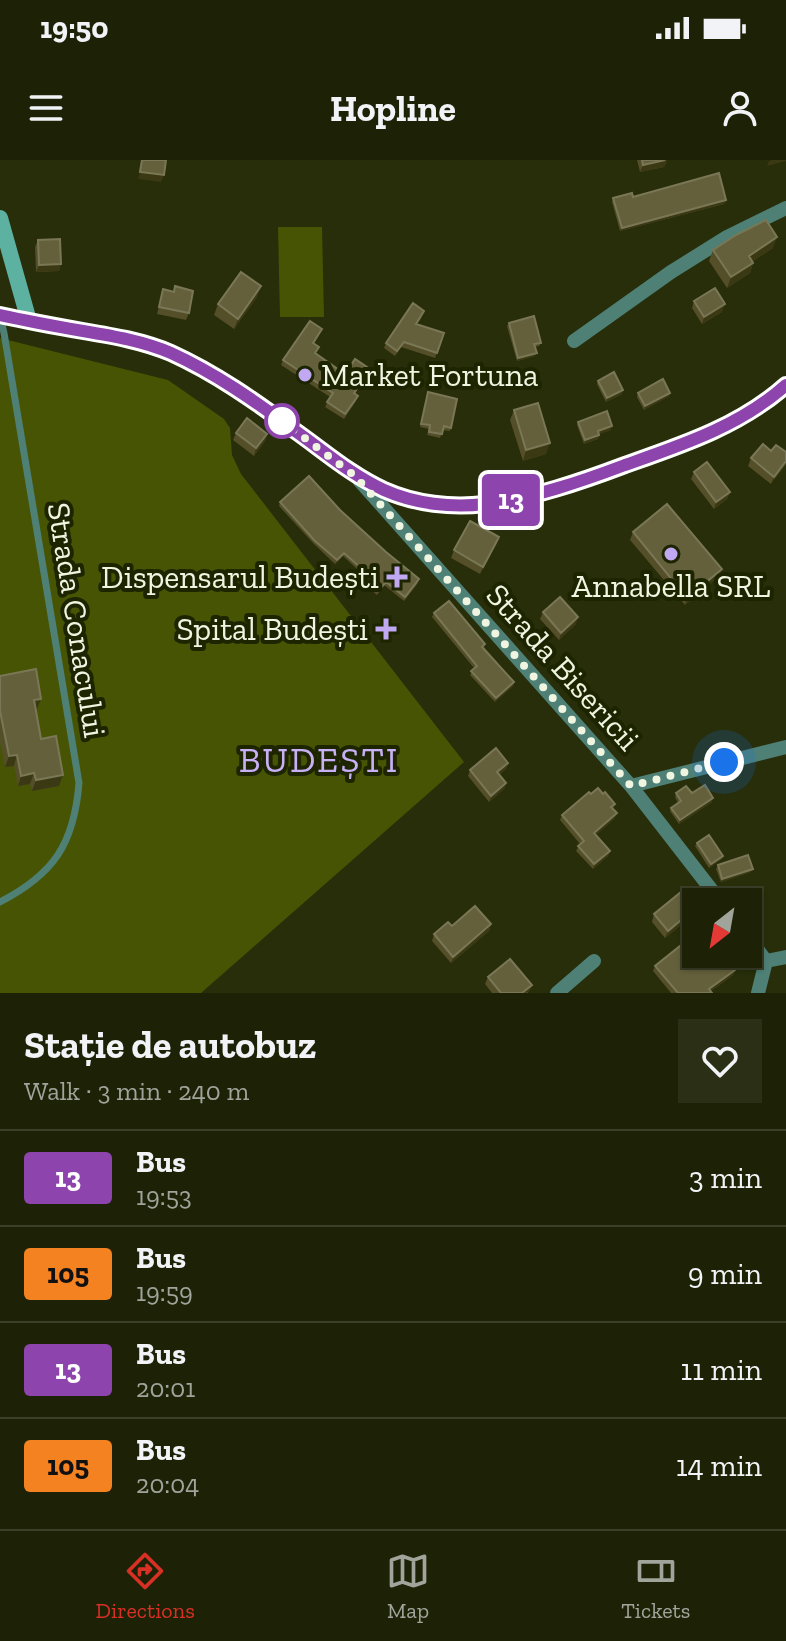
<!DOCTYPE html>
<html lang="en">
<head>
<meta charset="utf-8">
<style>
	:root { --surface:#1d2207; --page:#2a2f15; --text:#f1f3f6; --muted:#a0a49b; --line:#3b3f28; --accent:#d93025 }
	body { margin:0; font-family:"Zilla Slab",serif; background:var(--page); color:var(--text); height:100vh; display:flex; flex-direction:column; font-size:30px; white-space:nowrap }
	* { box-sizing:border-box; margin:0 }
	p { font-size:26px; color:var(--muted) }
	.icon { flex:none; width:44px; height:44px; fill:none; stroke:currentColor; stroke-width:2; stroke-linecap:round; stroke-linejoin:round }
	.map { position:relative; height:833px; overflow:hidden }
	.panel { display:flex; flex-direction:column; background:var(--surface); flex:1 }
	.panel>* { flex:none }
	.badge { padding:0 16px; border-radius:6px; font-size:28px; line-height:52px }
	.needle { width:52px; rotate:211deg }
	.controls { position:absolute; left:682px; top:728px; display:grid; gap:16px }
	.controls a { display:grid; place-items:center; width:80px; height:80px; border-radius:0px; background:var(--surface); box-shadow:0 2px 6px #0004,0 0 0 2px var(--line); font-size:40px }
	.you { position:absolute; width:40px; height:40px; margin:-20px; border:6px solid #fff; border-radius:50%; background:#1a73e8; box-shadow:0 0 0 12px #1a73e833 }
	.map>.badge { position:absolute; translate:-50% -50%; box-shadow:0 0 0 4px #fff }
	.round { display:grid; place-items:center; flex:none; width:84px; height:84px; border-radius:0px; background:var(--page) }
	.summary { display:flex; align-items:center; justify-content:space-between; height:136px; padding:0 24px }
	h1 { font-size:38px; font-weight:700; line-height:60px }
	ul { padding:0; list-style:none }
	li { display:flex; align-items:center; gap:24px; height:96px; padding:0 24px; border-top:2px solid var(--line) }
	li div { flex:1 }
	li b { display:block; font-size:30px }
	li em { font-style:normal }
	li .badge { min-width:88px; font-weight:700; text-align:center }
	.status { display:flex; justify-content:space-between; align-items:center; height:56px; padding:0 40px; background:var(--surface); direction:ltr }
	.status svg { height:22px; fill:currentColor }
	header { display:flex; justify-content:space-between; align-items:center; height:104px; padding:0 24px; background:var(--surface); font-size:36px; font-weight:700 }
	.menu { display:flex; justify-content:space-around; align-items:center; height:112px; border-top:2px solid var(--line); background:var(--surface); font-size:22px; color:var(--muted) }
	.menu a { display:grid; justify-items:center; gap:4px }
	.menu .on { color:var(--accent) }
	.map>svg:first-child { display:block }
	.green { fill:#475404 }
	.lines { fill:none; stroke-linecap:round; stroke-linejoin:round }
	.lane { stroke:#4e8076; stroke-width:7 }
	.street { stroke:#4e8076; stroke-width:14 }
	.secondary { stroke:#5db1a1; stroke-width:16 }
	.wall { fill:#544e29 }
	.shaded-wall { fill:#3b3914 }
	.building { fill:#64603c; stroke:#7a7756; stroke-width:2 }
	.line-casing { stroke:#fff; stroke-width:18 }
	.line { stroke:#8e44ad; stroke-width:12 }
	.walk { stroke:#eff5e0; stroke-width:8; stroke-dasharray:0 14.4 }
	.poi-dot { fill:#c1a8f3; stroke:#1d2400; stroke-width:3 }
	.stop-dot { fill:#fff; stroke:#8e44ad; stroke-width:4 }
	.labels { text-anchor:middle; dominant-baseline:central; stroke-width:8; stroke-linejoin:round; paint-order:stroke }
	.poi-label { font-size:32px; fill:#eff5e0; stroke:#1d2400; text-anchor:end }
	.street-label { font-size:32px; fill:#eff5e0; stroke:#1d2400 }
	.quarter-label { font-size:36px; letter-spacing:2px; fill:#c7b0f6; stroke:#1d2400 }
</style>
</head>
<body>
<div class="status"><b>19:50</b><svg viewBox="0 0 49 12"><path d="M0 12V9h3v3zM5 12V6h3v6zM10 12V3h3v9zM15 12V0h3v12zM26 1h20v11H26zM47 4h2v5h-2z"/></svg></div>
<header><svg class="icon" aria-label="menu" viewBox="0 0 24 24"><path d="M4 6h16M4 12h16M4 18h16"/></svg>Hopline<svg class="icon" aria-label="person" viewBox="0 0 24 24"><circle cx="12" cy="8" r="4"/><path d="M4 21q1-7 8-7t8 7"/></svg></header>
<div class="map">
<svg width="786" height="833" viewBox="0 0 786 833">
	<rect width="100%" height="100%" fill="#272e09"/>
	<path class="green" d="M278,67H322L324,157H280Z
		M0,178L168,220L224,259L230,268L232,295L241,314L464,602L201,833H0Z"/>
	<g class="lines">
		<path class="lane" d="M0,156L4,173L79,623C74,684 54,714 0,742"/>
		<path class="street" d="M574,181L671,112L727,77L786,48
			M359,320L631,626L721,742
			M631,626L786,587
			M748,777L766,801L758,833
			M766,801L786,797
			M557,833L594,801"/>
		<path class="secondary" d="M0,58L29,161
			M0,155C30,161 59,167 89,172C117,177 145,181 171,193C215,213 255,241 294,270C324,291 351,315 384,330C415,344 452,348 485,344C531,339 576,323 619,307C679,287 738,267 786,225"/>
	</g>
	<path class="wall" d="M637,0H667L664,7L640,12Z
		M633,37L726,40L724,44L620,71L612,42L613,38Z
		M38,80L61,104L59,111L36,112L35,87Z
		M773,88L753,101V103L750,113L727,128L709,101L713,90Z
		M175,126L189,153L186,160L157,154L163,129L173,132Z
		M257,137L234,169L214,155L218,144Z
		M694,141L722,152L702,164L692,148Z
		M422,157L417,164L444,173L435,198L401,187L395,196L384,188L386,183Z
		M509,163L541,183L539,186L535,187V196L517,201L507,166Z
		M322,169L314,184L316,194L345,214L370,209L355,234L356,241L344,259L325,247L330,237L281,205L283,200Z
		M598,221L622,234L606,242L597,224Z
		M638,233H670L669,236L644,250L637,237Z
		M427,236L451,268L450,271L443,270L440,278L427,275L429,269L420,267Z
		M514,250L546,294L523,301L510,260Z
		M578,262L611,270L599,274L598,279L584,284L577,265Z
		M236,273L267,274L265,281L254,296L233,280Z
		M771,291L786,292L771,324L748,306L751,298Z
		M694,312L730,332L727,339L714,349L691,319Z
		M280,342L340,350L418,423L404,441L384,425L377,435L365,425L368,419L343,396L335,404L314,384L279,346Z
		M633,372L722,409L719,416L685,445L630,380Z
		M499,377L496,385L480,414L451,398L454,390Z
		M543,452L576,464L559,480L540,459Z
		M434,453L484,487L514,522L513,526L495,542L470,515L474,508L432,457Z
		M0,516L41,539L37,549L36,550L41,579L59,626L32,631L30,624L18,626L14,606L5,607L0,582Z
		M508,603L506,609L499,615L506,623L504,629L489,642L468,616L470,610Z
		M676,633H692L712,642L679,664L670,651L671,648L678,643L675,637Z
		M603,634L615,644L613,649L615,658L596,675L610,691L608,696L593,709L576,691L580,684L560,660L562,655Z
		M697,683L723,696L722,699L709,708L695,686Z
		M718,705L751,712L721,722L716,709Z
		M654,754L692,756L665,778L652,762Z
		M491,764L489,771L451,803L432,781L434,774L452,766Z
		M699,799L735,810L733,815L711,831L712,833H671L653,811L655,806Z
		M488,817L532,825L528,833H492L485,824Z"/>
	<path class="shaded-wall" d="M667,0L664,7L640,12L643,5Z
		M772,0H786V1L767,6L769,1Z
		M140,12L164,15L161,22L138,19Z
		M726,40L724,44L620,71L622,68Z
		M777,77L773,88L745,106L749,96Z
		M753,103L750,113L727,128L731,117Z
		M61,104L59,111L36,112L39,105Z
		M261,126L257,137L234,169L238,159Z
		M725,144L722,152L702,164L704,157Z
		M537,193L535,196L517,201L518,198Z
		M623,230L622,234L606,242L607,238Z
		M670,233L669,236L644,250L645,246Z
		M612,266L611,270L596,275L598,271Z
		M267,274L265,281L254,296L256,288Z
		M599,275L598,279L584,284L585,280Z
		M550,283L546,294L523,301L526,290Z
		M786,301V305L771,324L774,317Z
		M730,332L727,339L714,349L716,342Z
		M499,377L496,385L480,414L483,407Z
		M722,409L719,416L685,445L687,438Z
		M578,457L576,464L559,480L561,473Z
		M514,522L513,526L495,542L496,538Z
		M41,539L37,549L30,551L34,540Z
		M17,595L14,606L5,607L9,596Z
		M508,603L506,609L495,618L497,612Z
		M34,613L30,624L18,626L21,616Z
		M63,615L59,626L32,631L36,620Z
		M506,623L504,629L489,642L491,636Z
		M713,638L712,642L679,664L680,660Z
		M617,653L615,658L593,678L594,673Z
		M610,691L608,696L593,709L594,704Z
		M723,696L722,699L709,708L711,704Z
		M753,709L751,712L721,722L722,719Z
		M694,749L692,756L665,778L668,771Z
		M491,764L489,771L451,803L453,797Z
		M735,810L733,815L708,833L709,829Z
		M532,825L529,832L522,833Z"/>
	<path class="building" d="M142,0H166L164,15L140,12Z
		M642,0H665L643,5Z
		M719,13L726,40L622,68L613,38L632,33L633,37Z
		M766,60L777,77L749,96L753,103L731,117L713,90L736,75Z
		M60,79L61,104L39,105L38,80Z
		M241,112L261,126L238,159L218,144Z
		M175,126L193,131L189,153L159,147L163,129L174,132Z
		M715,128L725,144L704,157L694,141Z
		M413,143L424,151L416,164L444,173L437,193L404,182L397,191L386,183Z
		M534,156L541,183L534,184L537,193L518,198L509,163Z
		M310,161L322,169L313,183L319,187L315,193L345,214L355,199L370,209L354,233L358,236L345,254L327,242L333,233L283,200Z
		M614,212L623,230L607,238L598,221Z
		M663,219L670,233L645,246L638,233Z
		M428,232L457,239L451,268L444,266L442,274L429,272L430,265L421,264Z
		M538,243L550,283L526,290L514,250Z
		M607,251L612,266L598,271L599,275L585,280L578,262Z
		M247,258L267,274L256,288L236,273Z
		M763,284L771,291L776,285L786,292V301L774,317L751,298Z
		M707,302L730,332L716,342L694,312Z
		M309,316L340,350L386,392L419,419L405,437L386,422L378,431L366,421L370,416L344,393L337,400L315,381L280,342Z
		M667,344L722,409L687,438L633,372Z
		M470,361L499,377L483,407L454,390Z
		M560,437L578,457L561,473L543,452Z
		M449,441L485,484L482,487L514,522L496,538L471,511L477,506L434,453Z
		M36,509L41,539L34,540L41,579L56,576L63,615L36,620L34,613L21,616L17,595L9,596L0,551V516Z
		M496,588L508,603L497,612L506,623L491,636L470,610Z
		M705,625L713,638L680,660L671,648L681,641L676,633L686,626L692,633Z
		M598,628L603,634L605,632L615,644L611,647L617,653L594,673L610,691L594,704L578,686L584,681L562,655L589,632L591,634Z
		M709,675L723,696L711,704L697,683Z
		M748,695L753,709L722,719L718,705Z
		M681,732L694,749L668,771L654,754Z
		M475,746L491,764L453,797L434,774L448,762L452,766Z
		M685,782L699,799L707,794H724L735,810L709,829L712,833H678L655,806Z
		M510,799L532,825L522,833H501L488,817Z"/>
	<g class="lines">
		<defs>
			<path id="line" d="M0,155C28,161 55,166 83,171C113,176 143,181 171,193C215,213 255,241 294,270C324,291 351,315 384,330C415,344 452,348 485,344C533,338 580,322 625,305C682,285 740,266 786,225"/>
		</defs>
		<use href="#line" class="line-casing"/>
		<use href="#line" class="line"/>
		<path class="walk" d="M282,261L355,316L631,626L724,602"/>
	</g>
	<g class="poi-dot">
		<circle cx="305" cy="215" r="8"/>
		<circle cx="671" cy="394" r="8"/>
		<path d="M393 405h8v8h8v8h-8v8h-8v-8h-8v-8h8z"/>
		<path d="M382 457h8v8h8v8h-8v8h-8v-8h-8v-8h8z"/>
	</g>
	<circle class="stop-dot" cx="282" cy="261" r="16"/>
	<g class="labels">
		<g class="poi-label">
			<text x="321" y="215" text-anchor="start">Market Fortuna</text>
			<text x="379" y="417">Dispensarul Budești</text>
			<text x="671" y="426" text-anchor="middle">Annabella SRL</text>
			<text x="368" y="469">Spital Budești</text>
		</g>
		<g class="street-label">
			<text transform="translate(77 460) rotate(81)">Strada Conacului</text>
			<text transform="translate(563 507) rotate(48)">Strada Bisericii</text>
		</g>
		<g class="quarter-label">
			<text x="319" y="599">BUDEȘTI</text>
		</g>
	</g>
</svg>
<div class="controls">
<a><svg class="needle" viewBox="-14 -14 28 28"><path d="M0-13l5 13h-10z" fill="#e53935"/><path d="M0 13l5-13h-10z" fill="#a0a49b"/></svg></a>
</div>
<div class="you" style="left:724px;top:602px"></div>
<b class="badge" style="left:511px;top:340px;background:#8e44ad;color:#fff">13</b>
</div>
<section class="panel">
<div class="summary"><div><h1>Stație de autobuz</h1><p>Walk · 3 min · 240 m</p></div><a class="round"><svg class="icon" aria-label="heart" viewBox="0 0 24 24"><path d="M12 20l-8-8c-3-5 5-10 8-4 3-6 11-1 8 4z"/></svg></a></div>
<ul>
<li><span class="badge" style="background:#8e44ad;color:#fff">13</span><div><b>Bus</b><p>19:53</p></div><em>3 min</em></li>
<li><span class="badge" style="background:#f58220;color:#111">105</span><div><b>Bus</b><p>19:59</p></div><em>9 min</em></li>
<li><span class="badge" style="background:#8e44ad;color:#fff">13</span><div><b>Bus</b><p>20:01</p></div><em>11 min</em></li>
<li><span class="badge" style="background:#f58220;color:#111">105</span><div><b>Bus</b><p>20:04</p></div><em>14 min</em></li>
</ul>
</section>
<nav class="menu">
<a class="on"><svg class="icon" aria-label="directions" viewBox="0 0 24 24"><path d="M12 3l9 9-9 9-9-9zM9 14v-3h6M13 9l2 2-2 2"/></svg>Directions</a>
<a><svg class="icon" aria-label="map" viewBox="0 0 24 24"><path d="M3 6l6-2 6 2 6-2v14l-6 2-6-2-6 2zM9 4v14M15 6v14"/></svg>Map</a>
<a><svg class="icon" aria-label="tickets" viewBox="0 0 24 24"><path d="M3 7h18v10H3zM15 7v10"/></svg>Tickets</a>
</nav>
</body>
</html>
